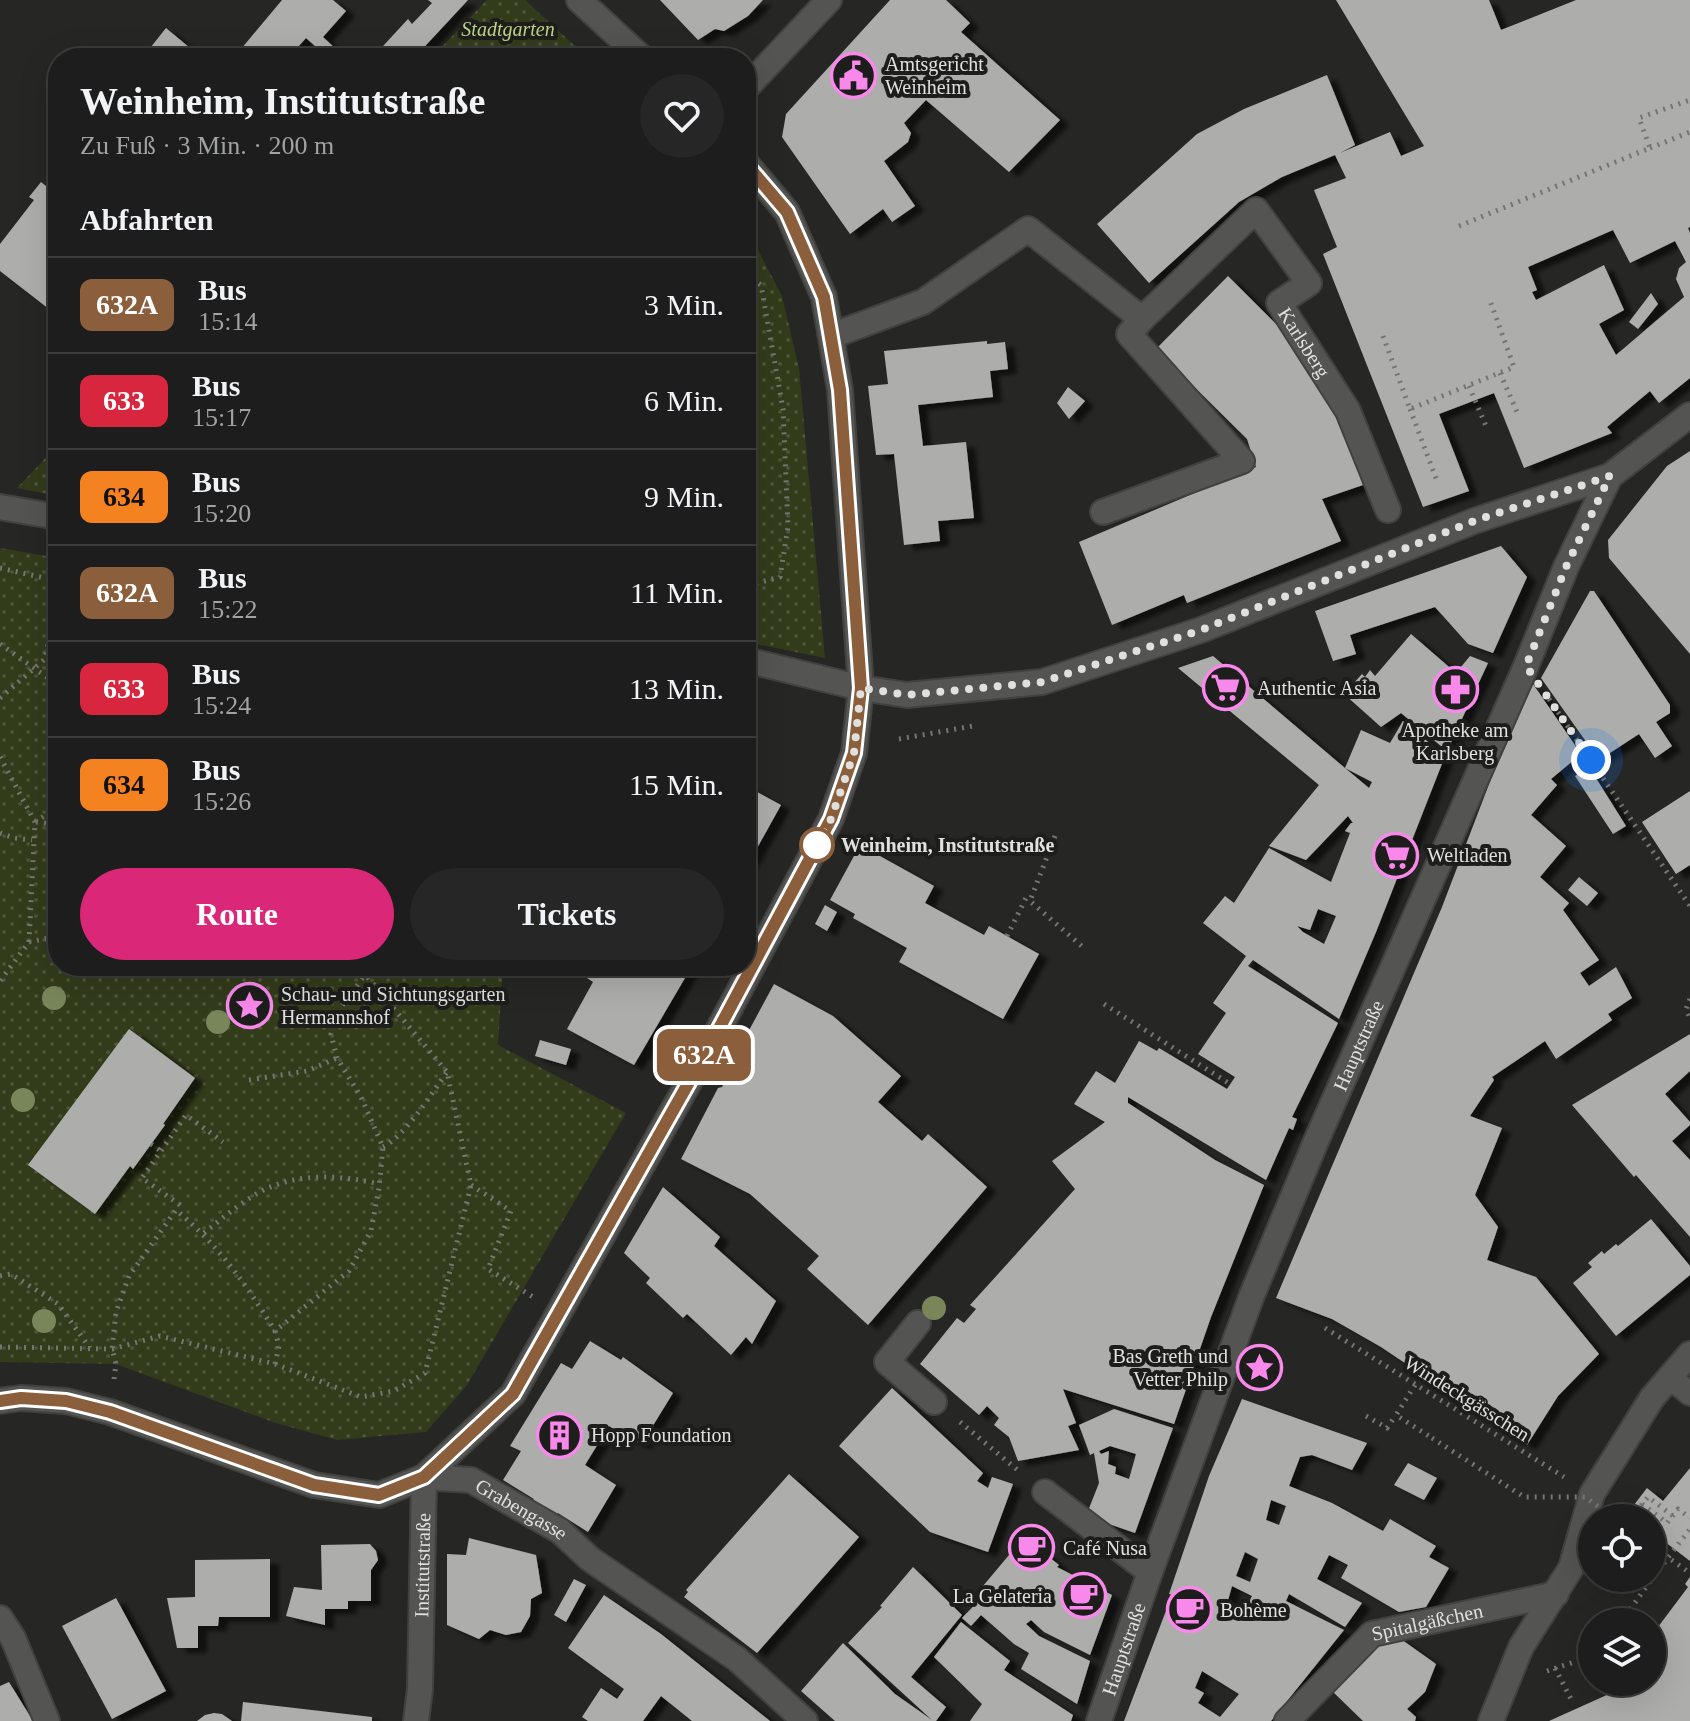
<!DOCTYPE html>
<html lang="de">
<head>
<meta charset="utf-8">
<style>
	:root { --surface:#1c1d1c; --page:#252625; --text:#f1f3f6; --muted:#a0a2a3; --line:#3a3b3b; --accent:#db2777 }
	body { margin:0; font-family:Georgia,serif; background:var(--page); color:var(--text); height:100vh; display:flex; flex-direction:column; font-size:30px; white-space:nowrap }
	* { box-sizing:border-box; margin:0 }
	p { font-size:26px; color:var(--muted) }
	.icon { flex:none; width:44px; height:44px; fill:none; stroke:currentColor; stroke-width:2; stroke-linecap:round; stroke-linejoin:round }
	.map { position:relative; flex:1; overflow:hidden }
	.drawer { position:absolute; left:48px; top:48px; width:708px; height:928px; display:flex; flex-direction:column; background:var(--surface); border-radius:32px; box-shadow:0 8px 32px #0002,0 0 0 2px var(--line) }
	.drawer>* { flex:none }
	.badge { padding:0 16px; border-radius:12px; font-size:28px; line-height:52px }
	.buttons { position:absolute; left:1578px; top:1504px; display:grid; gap:16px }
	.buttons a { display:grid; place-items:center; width:88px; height:88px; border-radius:50%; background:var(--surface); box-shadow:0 8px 32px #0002,0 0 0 2px var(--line); font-size:40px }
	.you { position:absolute; width:40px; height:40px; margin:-20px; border:6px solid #fff; border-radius:50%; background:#1a73e8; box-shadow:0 0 0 12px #1a73e833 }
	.map>.badge { position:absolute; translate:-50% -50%; box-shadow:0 0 0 4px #fff }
	h2 { padding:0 32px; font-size:30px; line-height:72px }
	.round { display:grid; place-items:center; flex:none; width:84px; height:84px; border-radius:42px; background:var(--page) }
	.overview { display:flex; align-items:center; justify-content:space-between; height:136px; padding:0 32px }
	h1 { font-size:38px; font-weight:800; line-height:60px }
	.button { display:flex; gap:16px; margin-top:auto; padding:16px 32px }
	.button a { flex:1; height:92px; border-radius:48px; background:var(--accent); color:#fff; font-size:32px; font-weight:800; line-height:92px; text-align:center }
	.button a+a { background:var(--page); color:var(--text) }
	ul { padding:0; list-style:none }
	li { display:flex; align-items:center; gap:24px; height:96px; padding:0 32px; border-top:2px solid var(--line) }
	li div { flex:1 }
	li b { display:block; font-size:30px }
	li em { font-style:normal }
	li .badge { min-width:88px; font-weight:700; text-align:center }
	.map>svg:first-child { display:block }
	.grass { fill:url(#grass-dots) }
	.pitch { fill:#323b1a }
	.building { fill:#adaeab; fill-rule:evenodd; filter:url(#shadow) }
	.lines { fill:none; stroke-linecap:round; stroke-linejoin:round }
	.lane-casing { stroke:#414240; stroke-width:26 }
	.street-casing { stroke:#414240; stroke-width:28 }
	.path { stroke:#757574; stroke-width:5; stroke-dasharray:2 6; stroke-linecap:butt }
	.lane { stroke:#545552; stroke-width:22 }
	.street { stroke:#545552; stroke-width:24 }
	.path-bridge { stroke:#757574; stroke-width:5; stroke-dasharray:2 6; stroke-linecap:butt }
	.tree { fill:#78865a }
	.line-casing { stroke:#fff; stroke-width:18 }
	.line { stroke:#8b5e3c; stroke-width:12 }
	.walk { stroke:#e0e0df; stroke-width:8; stroke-dasharray:0 14.4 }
	.stop-dot { fill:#fff; stroke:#8b5e3c; stroke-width:4 }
	.labels { text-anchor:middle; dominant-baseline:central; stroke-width:8; stroke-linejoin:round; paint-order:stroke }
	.park-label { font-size:20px; font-style:italic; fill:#bcd385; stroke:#1d1d1b }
	.poi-label { font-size:20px; fill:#e0e0df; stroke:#1d1d1b; text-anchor:start }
	.street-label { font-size:20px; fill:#e0e0df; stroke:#1d1d1b }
	.stop-label { font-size:20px; font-weight:bold; fill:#e0e0df; stroke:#1d1d1b; text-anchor:start }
</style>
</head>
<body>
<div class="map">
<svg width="1690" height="1721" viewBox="0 0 1690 1721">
	<defs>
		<pattern id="grass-dots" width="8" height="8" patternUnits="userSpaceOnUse" patternTransform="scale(2)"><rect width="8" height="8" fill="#323b1a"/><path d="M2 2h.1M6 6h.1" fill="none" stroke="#4f573b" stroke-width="1.8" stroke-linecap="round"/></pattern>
		<filter id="shadow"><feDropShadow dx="9" dy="5" stdDeviation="2" flood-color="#0009"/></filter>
	</defs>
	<rect width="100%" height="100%" fill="#262725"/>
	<path class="grass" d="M487,0H525L588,58H431Z
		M746,227L782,296L799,368L825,658L746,642V393L756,307L746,304Z
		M58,445V496L17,488Z
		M0,548L58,558V966H503L498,1045L626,1113L467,1385L426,1432L337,1440L276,1423L116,1364L0,1362Z"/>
	<path class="pitch" d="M746,304L756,306L746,393Z"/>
	<path class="building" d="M282,0H333L346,11L323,37L338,51L331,58H305L315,46L306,38L288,58H251L241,49Z
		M428,0H468L414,58H372L408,19L412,24L432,3Z
		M660,0H763L748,16L724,31L715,29L698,40Z
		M890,0H946L970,23L961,32L1060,120L1009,172L926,100L904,123L911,133L908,142L884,161L915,206L892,222L883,209L850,234L782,137L786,114Z
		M1336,0H1489L1501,30L1576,0H1690V227L1688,228L1690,233V378L1659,403L1650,391L1607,427L1612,433L1524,468L1494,393L1439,414L1469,491L1423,507L1323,254L1337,247L1314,190L1346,178L1335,155L1282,177L1239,202L1149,283L1097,224L1197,134L1244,109L1327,75L1355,145L1340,153L1390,132L1401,156L1424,146ZM1613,230L1630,263L1675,241L1686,262L1679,268L1676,279L1684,297L1616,355L1599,324L1624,310L1604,265L1536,300L1532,292L1537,290L1528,267Z
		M166,28L202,58L143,57Z
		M58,171V316L0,271V244L34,200L29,197L41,182L46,186Z
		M1228,276L1288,336L1338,409L1363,485L1322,499L1341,541L1187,603L1184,595L1112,625L1079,542L1256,467L1247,439L1156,349Z
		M1651,293L1658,304L1638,329L1629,322Z
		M987,341V344L1005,342L1008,369L990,371L993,397L918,405L923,446L966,442L974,518L938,521L940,541L904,545L894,454L876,455L868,386L888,384L884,351Z
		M1068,387L1085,401L1069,419L1057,403Z
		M1690,451V654L1609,558L1608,540L1667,466Z
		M1501,546L1527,577L1493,653L1468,644L1435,607L1350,635L1356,654L1333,661L1315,611Z
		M1590,591H1594L1670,705V713L1656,722L1672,746L1655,758L1639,734L1599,760L1541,678Z
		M1411,634L1456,673L1470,656L1488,663L1447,751L1401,713L1381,727L1344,694L1362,674L1365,677L1370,670L1375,676Z
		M1213,656L1339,763L1369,788L1372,782L1345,768L1361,730L1390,743L1403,721L1445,756L1376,932L1339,1019L1253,960L1248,966L1338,1023L1292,1117L1297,1119L1293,1130L1289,1128L1266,1180L1128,1097V1103L1215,1160L1264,1185L1211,1317L1174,1424L1063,1389L1076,1423L1068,1426L1079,1450L1018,1461L1009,1437L994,1425L999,1418L987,1406L979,1415L920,1364L957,1318L964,1323L976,1309L970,1305L1075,1189L1052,1161L1105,1122L1074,1104L1096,1071L1115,1083L1139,1041L1157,1051L1159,1048L1227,1089L1235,1077L1198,1054L1226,1013L1213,1003L1246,956L1203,923L1225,896L1234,903L1269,848L1331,882L1350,833L1345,831L1351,823H1353L1348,816L1306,860L1269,846L1319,785L1178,668ZM1318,909L1336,916L1324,944L1303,932L1297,926L1310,930Z
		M1533,684L1581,754L1551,779L1557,785L1531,815L1566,846L1540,877L1569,903L1563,910L1599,960L1580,973L1589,986L1616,967L1632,998L1608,1014L1612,1020L1556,1059L1545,1041L1492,1077L1494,1080L1470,1116L1502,1128L1475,1195L1498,1227L1487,1260L1536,1277L1599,1354L1558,1396L1527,1445L1381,1347L1332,1319L1276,1298L1442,907L1491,779Z
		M1589,767L1626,826L1613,834L1575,776Z
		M746,786L781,805L746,868Z
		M1690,791V865L1676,874L1642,822Z
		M860,845L934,886L925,903L984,935L989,926L1039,954L1003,1019L899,962L907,948L853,918L855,914L830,900Z
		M1579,877L1598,893L1587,906L1568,890Z
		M825,905L837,912L827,931L815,924Z
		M594,966H692L634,1065L567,1029L593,982L587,978Z
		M774,984L833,1016L901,1076L878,1102L922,1141L928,1134L987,1187L868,1325L807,1269L819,1256L750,1194L681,1159L718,1088L722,1087L727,1077L726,1073Z
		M129,1029L195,1078L163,1124L165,1125L133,1169L130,1166L95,1214L28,1165Z
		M1690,1034V1071L1665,1094L1690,1122V1125L1672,1141L1690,1160V1237L1636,1175L1634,1177L1572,1105Z
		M540,1040L571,1049L566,1065L535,1056Z
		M663,1187L720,1237L714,1246L776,1301L752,1344L746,1337L731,1355L687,1314L683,1318L646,1283L650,1278L624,1253Z
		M1651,1219L1690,1266V1275L1616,1336L1573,1283L1592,1267L1588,1263L1602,1251L1604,1254L1616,1244L1618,1246Z
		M590,1341L621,1360L623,1357L673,1393L641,1445L609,1426L585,1465L616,1485L588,1532L558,1513L556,1516L532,1502L534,1499L503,1480L521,1451L510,1446L561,1363L572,1369Z
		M892,1388L983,1473L977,1481L988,1488L992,1477L1013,1484L988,1552L930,1532L839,1446Z
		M1242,1399L1367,1443L1352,1470L1312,1455L1300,1457L1289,1486L1332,1503L1383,1531L1390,1519L1436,1546L1429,1557L1449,1568L1426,1607L1399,1612L1341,1578L1348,1565L1329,1555L1317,1579L1362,1603L1345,1627L1289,1594L1286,1601L1344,1630L1271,1721H1124L1172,1595L1169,1594L1209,1476ZM1271,1500L1286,1506L1279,1525L1266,1520ZM1245,1552L1258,1559L1250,1582L1236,1576ZM1232,1586L1252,1596L1240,1621L1224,1615ZM1202,1671L1239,1694L1220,1717L1198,1703L1204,1693L1195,1688Z
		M1114,1409L1173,1428L1135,1533L1086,1516L1099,1483L1094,1453L1090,1455L1079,1425ZM1110,1446L1136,1454L1129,1479L1115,1474L1116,1467L1108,1464L1109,1451L1101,1454L1099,1451Z
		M1408,1463L1437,1478L1424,1500L1394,1485Z
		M1690,1468V1561L1652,1532V1518H1632L1627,1514L1647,1488L1663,1501Z
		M789,1474L859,1537L757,1653L684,1597L688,1592L686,1590Z
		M1024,1537L1059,1565L1057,1567L1112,1595L1090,1655L1044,1632L1031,1620L1026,1624L1039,1636L1090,1661L1077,1704L1021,1669L1029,1653L1014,1644L981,1615L971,1626L962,1618L988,1591L983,1586Z
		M469,1538L536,1555L542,1593L531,1599L530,1616L521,1632L506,1635L490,1630L479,1639L447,1625V1554L466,1555Z
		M370,1544L376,1551L378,1560L371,1570V1601H348V1609H325V1625L286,1616L294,1587L322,1590L321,1545Z
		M270,1559V1617H219L218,1626H198V1648H177L167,1598L195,1597V1560Z
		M913,1567L962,1615L911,1677L946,1707L936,1721H835L801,1691L843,1643L895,1694L932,1720L848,1643L882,1607L880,1606Z
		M1690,1577V1721H1549L1609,1694L1617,1682H1652V1635L1688,1587L1685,1584Z
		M574,1579L586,1585L566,1622L554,1615Z
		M604,1595L661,1634L770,1721H692L661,1696L643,1721H588L582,1717L601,1688L617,1699L624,1689L568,1648Z
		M116,1598L166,1691L112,1719L62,1626Z
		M961,1622L1010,1661L1004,1670L1073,1715L1071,1721H970L982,1704L934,1657Z
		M1398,1637L1436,1664L1425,1692L1407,1709L1416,1717L1415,1721H1363L1330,1689L1377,1640Z
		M9,1682L33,1721H0V1686Z
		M243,1702L372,1717V1721H241Z
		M214,1713L222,1714L232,1721H197L205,1715Z"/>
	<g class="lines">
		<defs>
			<path id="lane" d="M1669,1377L1690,1394"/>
			<g id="street">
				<path d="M579,0L642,58"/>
				<path d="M746,88L829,0"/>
				<path id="s1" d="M831,336L923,302L1028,229L1142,319L1256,210L1309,283L1279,303L1348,411L1388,510"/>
				<path d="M0,507L58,517"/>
				<path d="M1103,512L1242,461L1129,334L1142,319"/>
				<path d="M746,660L861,688L907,695L1042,682L1201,630L1474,521L1610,476"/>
				<path d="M918,1323L887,1362L934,1402"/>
				<path id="s2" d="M0,1401L21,1398L66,1401L110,1412L314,1485L379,1495L424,1477L471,1480L560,1531L590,1559L737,1659L805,1721"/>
				<path d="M1045,1492L1150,1572"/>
				<path d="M0,1618L13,1638L47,1721"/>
				<path id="s3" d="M416,1721L420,1689L424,1477L513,1394L715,1036L831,819L854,753L861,688L840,390L824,297L787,212L746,163"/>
				<path id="s4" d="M1099,1721L1150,1572L1252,1295L1317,1139L1526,666L1566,567L1610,476L1690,415"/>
				<path id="s5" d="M1287,1721L1372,1634L1556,1594"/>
				<path d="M1491,1721L1521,1647L1571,1568L1592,1494L1652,1398L1690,1354"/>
			</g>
		</defs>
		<use href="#lane" class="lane-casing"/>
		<use href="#street" class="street-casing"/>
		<path class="path" d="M1650,148L1690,132
			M1459,226L1650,148L1639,118L1690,100
			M746,274L761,285L783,409L788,527L780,577L746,586
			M1383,336L1410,409L1514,367L1489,298
			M1500,373L1517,412
			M1469,386L1486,426
			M1410,409L1437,481
			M0,568L58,581
			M0,644L58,685
			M0,698L45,659L58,594
			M1549,699L1690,906
			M899,739L973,726
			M0,757L35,822L29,942L0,981
			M35,822L58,807
			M36,822L58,825
			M0,833L14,838L32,840
			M1055,836L1030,901L1084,948
			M1007,936L1026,898
			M29,942L58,936
			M1690,999L1686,1009L1690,1018
			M1104,1004L1230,1084
			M249,1080L307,1071L337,1058
			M151,1144L161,1151
			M383,1147C406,1135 431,1094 447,1072
			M471,1185L511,1211L488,1269L533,1297
			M180,1205L142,1178L186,1115L223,1142
			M204,1233C219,1221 234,1208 250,1198C288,1172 336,1174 379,1184
			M0,1276L11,1274L58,1304L90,1348
			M1325,1328L1564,1477
			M0,1347L112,1349L160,1336L275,1364L361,1397L394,1391L425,1373L471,1185L447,1072L358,966
			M275,1364L279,1346L275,1331L349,1271L371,1231L379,1188L383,1147L361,1097L337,1058L331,1034L341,1007L365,975
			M114,1379L116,1364L112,1349L116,1312L129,1276L176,1210C219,1246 246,1284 275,1331
			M1415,1385L1396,1415L1432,1438
			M1366,1416L1387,1428L1396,1415
			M960,1422L1020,1472
			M1642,1504L1667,1523L1678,1509L1690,1518
			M1631,1518L1648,1497L1673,1516
			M1654,1576L1690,1529
			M1621,1622L1654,1576L1652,1575
			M1555,1668L1571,1699
			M1547,1671L1592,1656"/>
		<use href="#lane" class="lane"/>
		<use href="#street" class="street"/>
		<path class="path-bridge" d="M1432,1438L1524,1497H1585L1614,1518
			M1652,1546L1690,1573"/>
	</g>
	<g class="tree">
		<circle cx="54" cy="998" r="12"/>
		<circle cx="218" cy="1022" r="12"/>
		<circle cx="23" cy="1100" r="12"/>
		<circle cx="934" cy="1308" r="12"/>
		<circle cx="44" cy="1321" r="12"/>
	</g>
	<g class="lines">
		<defs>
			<path id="line" d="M0,1401L21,1398L66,1401L110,1412L314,1485L379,1495L424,1477L513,1394L715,1036L831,819L854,753L861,688L840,390L824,297L787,212L746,164"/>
		</defs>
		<use href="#line" class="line-casing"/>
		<use href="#line" class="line"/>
		<path class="walk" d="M817,845L831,819L854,753L861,688L907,695L1042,682L1201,630L1474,521L1610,476L1566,567L1526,666L1591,760"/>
	</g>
	<defs>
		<symbol id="civic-ring" viewBox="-11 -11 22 22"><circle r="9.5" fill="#1d1d1b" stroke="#f888ea" stroke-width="1.5"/><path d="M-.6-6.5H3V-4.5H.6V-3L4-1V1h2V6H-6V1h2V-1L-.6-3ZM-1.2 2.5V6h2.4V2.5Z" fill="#f888ea"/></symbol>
		<symbol id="supermarket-ring" viewBox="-11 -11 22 22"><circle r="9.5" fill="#1d1d1b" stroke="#f888ea" stroke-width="1.5"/><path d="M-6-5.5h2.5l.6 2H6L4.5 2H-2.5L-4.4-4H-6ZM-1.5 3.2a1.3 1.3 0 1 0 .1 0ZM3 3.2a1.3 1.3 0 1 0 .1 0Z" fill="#f888ea"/></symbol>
		<symbol id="pharmacy-ring" viewBox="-11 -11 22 22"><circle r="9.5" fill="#1d1d1b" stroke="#f888ea" stroke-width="1.5"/><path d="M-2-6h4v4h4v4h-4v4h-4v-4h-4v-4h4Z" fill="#f888ea"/></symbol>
		<symbol id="sight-ring" viewBox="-11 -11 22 22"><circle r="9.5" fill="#1d1d1b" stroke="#f888ea" stroke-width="1.5"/><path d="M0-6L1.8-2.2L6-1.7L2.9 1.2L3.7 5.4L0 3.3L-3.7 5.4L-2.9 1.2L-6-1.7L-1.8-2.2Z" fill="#f888ea"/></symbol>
		<symbol id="building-ring" viewBox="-11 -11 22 22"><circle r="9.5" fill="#1d1d1b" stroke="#f888ea" stroke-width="1.5"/><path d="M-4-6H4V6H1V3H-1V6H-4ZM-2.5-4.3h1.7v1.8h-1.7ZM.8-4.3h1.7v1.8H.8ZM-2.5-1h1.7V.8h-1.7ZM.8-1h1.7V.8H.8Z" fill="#f888ea"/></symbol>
		<symbol id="cafe-ring" viewBox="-11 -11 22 22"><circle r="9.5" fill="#1d1d1b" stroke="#f888ea" stroke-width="1.5"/><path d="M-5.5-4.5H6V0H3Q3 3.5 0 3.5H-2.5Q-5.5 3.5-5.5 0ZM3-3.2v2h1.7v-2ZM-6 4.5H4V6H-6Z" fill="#f888ea"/></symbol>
	</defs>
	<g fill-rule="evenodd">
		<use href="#civic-ring" x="828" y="50" width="51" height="51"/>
		<use href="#supermarket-ring" x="1200" y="662" width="51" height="51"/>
		<use href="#pharmacy-ring" x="1430" y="664" width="51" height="51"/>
		<use href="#supermarket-ring" x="1370" y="830" width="51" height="51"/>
		<use href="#sight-ring" x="224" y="980" width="51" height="51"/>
		<use href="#sight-ring" x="1234" y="1342" width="51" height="51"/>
		<use href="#building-ring" x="534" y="1410" width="51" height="51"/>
		<use href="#cafe-ring" x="1006" y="1522" width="51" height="51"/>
		<use href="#cafe-ring" x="1058" y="1570" width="51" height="51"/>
		<use href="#cafe-ring" x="1164" y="1584" width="51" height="51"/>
	</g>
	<circle class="stop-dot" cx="817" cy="845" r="16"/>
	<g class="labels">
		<g class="park-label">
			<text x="508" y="29">Stadtgarten</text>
		</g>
		<g class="poi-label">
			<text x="885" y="64">Amtsgericht<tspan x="885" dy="23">Weinheim</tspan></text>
			<text x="1257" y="688">Authentic Asia</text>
			<text x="1455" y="730" text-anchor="middle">Apotheke am<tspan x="1455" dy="23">Karlsberg</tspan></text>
			<text x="1427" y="855">Weltladen</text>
			<text x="281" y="994">Schau- und Sichtungsgarten<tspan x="281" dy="23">Hermannshof</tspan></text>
			<text x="1228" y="1356" text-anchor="end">Bas Greth und<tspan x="1228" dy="23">Vetter Philp</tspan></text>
			<text x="591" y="1435">Hopp Foundation</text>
			<text x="1063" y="1548">Café Nusa</text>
			<text x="1052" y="1596" text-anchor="end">La Gelateria</text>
			<text x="1220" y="1610">Bohème</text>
		</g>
		<g class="street-label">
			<text stroke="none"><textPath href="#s1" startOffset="702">Karlsberg</textPath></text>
			<text stroke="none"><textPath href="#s4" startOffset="724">Hauptstraße</textPath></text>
			<text transform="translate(1467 1398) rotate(32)">Windeckgässchen</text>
			<text stroke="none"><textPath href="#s2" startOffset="548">Grabengasse</textPath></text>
			<text stroke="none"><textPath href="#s3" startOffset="156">Institutstraße</textPath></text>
			<text stroke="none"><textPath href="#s5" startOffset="178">Spitalgäßchen</textPath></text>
			<text stroke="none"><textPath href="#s4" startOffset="76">Hauptstraße</textPath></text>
		</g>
		<g class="stop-label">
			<text x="841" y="845">Weinheim, Institutstraße</text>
		</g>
	</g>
</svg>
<div class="buttons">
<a><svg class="icon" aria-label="locate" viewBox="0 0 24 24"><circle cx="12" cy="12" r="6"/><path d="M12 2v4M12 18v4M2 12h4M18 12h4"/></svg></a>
<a><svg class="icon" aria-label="layers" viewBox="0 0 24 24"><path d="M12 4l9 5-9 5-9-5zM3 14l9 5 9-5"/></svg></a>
</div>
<div class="you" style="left:1591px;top:760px"></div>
<b class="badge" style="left:704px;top:1055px;background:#8b5e3c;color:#fff">632A</b>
<section class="drawer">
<div class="overview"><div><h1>Weinheim, Institutstraße</h1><p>Zu Fuß · 3 Min. · 200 m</p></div><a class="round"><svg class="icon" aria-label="heart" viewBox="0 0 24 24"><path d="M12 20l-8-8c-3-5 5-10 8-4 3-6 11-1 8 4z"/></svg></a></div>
<h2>Abfahrten</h2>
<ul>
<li><span class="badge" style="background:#8b5e3c;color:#fff">632A</span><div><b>Bus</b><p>15:14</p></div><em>3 Min.</em></li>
<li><span class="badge" style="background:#d7263d;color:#fff">633</span><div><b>Bus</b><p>15:17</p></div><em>6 Min.</em></li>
<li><span class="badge" style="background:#f58220;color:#111">634</span><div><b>Bus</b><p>15:20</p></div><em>9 Min.</em></li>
<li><span class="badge" style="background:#8b5e3c;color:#fff">632A</span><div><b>Bus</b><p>15:22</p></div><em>11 Min.</em></li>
<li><span class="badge" style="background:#d7263d;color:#fff">633</span><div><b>Bus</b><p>15:24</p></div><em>13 Min.</em></li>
<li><span class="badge" style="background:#f58220;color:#111">634</span><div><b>Bus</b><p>15:26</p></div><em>15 Min.</em></li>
</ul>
<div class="button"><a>Route</a><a>Tickets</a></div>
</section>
</div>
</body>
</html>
